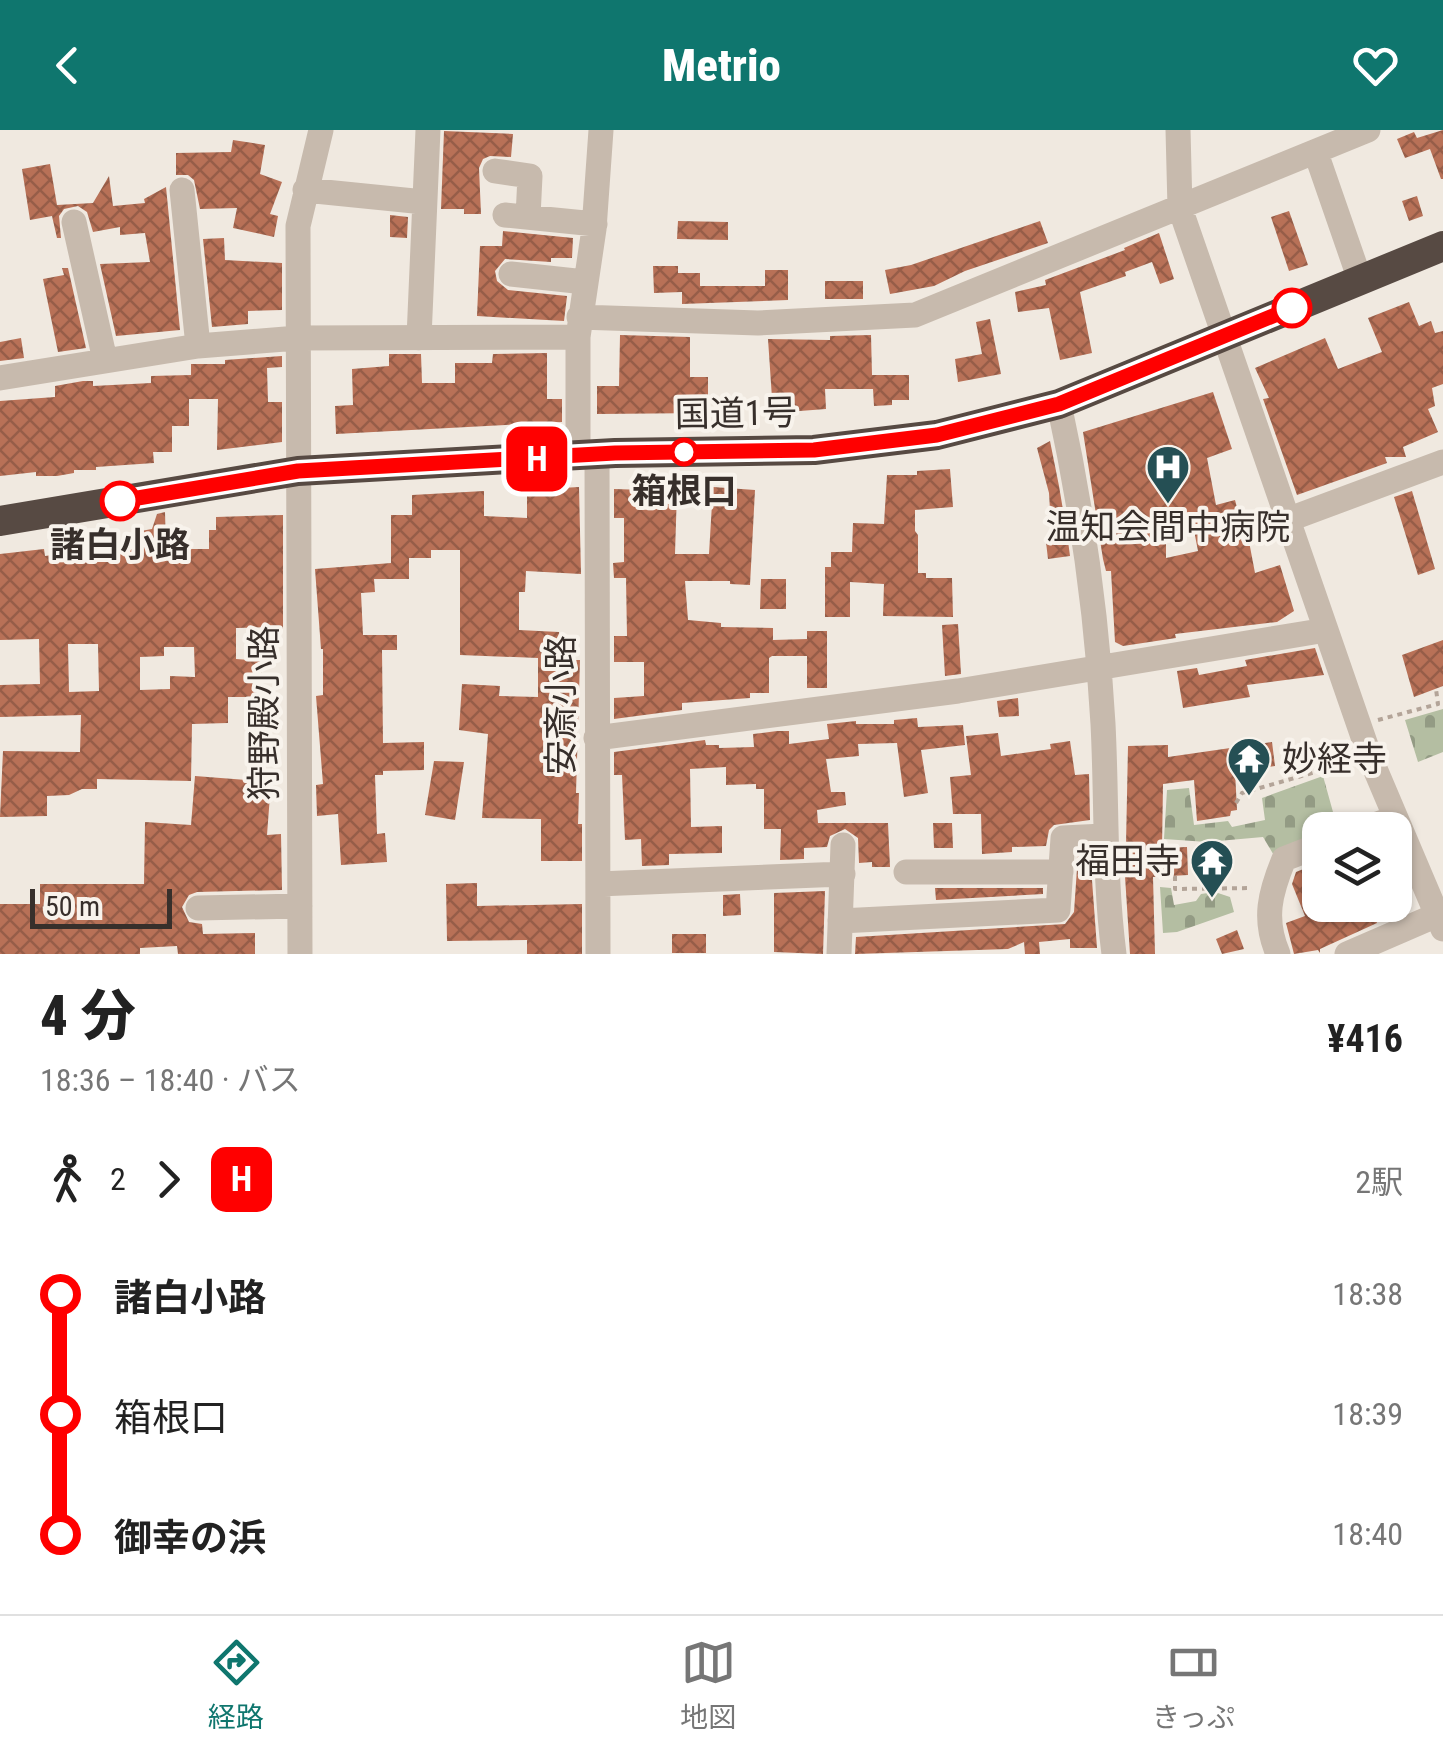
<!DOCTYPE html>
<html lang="ja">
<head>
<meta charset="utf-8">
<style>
	:root { --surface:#fff; --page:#f2f2f2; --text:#222; --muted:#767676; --line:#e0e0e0; --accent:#0f766e }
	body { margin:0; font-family:"Roboto Condensed","Noto Sans JP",sans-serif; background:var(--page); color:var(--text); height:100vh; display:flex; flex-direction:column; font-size:38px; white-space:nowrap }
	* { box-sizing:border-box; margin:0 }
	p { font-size:32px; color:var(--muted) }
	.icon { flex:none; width:55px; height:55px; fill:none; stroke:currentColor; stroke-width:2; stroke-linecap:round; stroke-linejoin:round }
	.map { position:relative; height:824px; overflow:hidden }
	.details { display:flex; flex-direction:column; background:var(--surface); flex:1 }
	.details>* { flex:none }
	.badge { padding:0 20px; border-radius:15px; font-size:35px; line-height:65px }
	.tools { position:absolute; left:1302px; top:682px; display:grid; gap:20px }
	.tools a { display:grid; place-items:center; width:110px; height:110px; border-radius:20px; background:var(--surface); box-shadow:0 2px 8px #0004; font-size:50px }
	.scale { position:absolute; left:30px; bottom:25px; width:142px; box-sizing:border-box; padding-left:10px; border:5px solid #372f2b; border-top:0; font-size:28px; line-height:35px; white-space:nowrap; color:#372f2b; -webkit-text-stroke:8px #f8f3ec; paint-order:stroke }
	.map>.badge { position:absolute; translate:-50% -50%; box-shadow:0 0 0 5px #fff }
	.legs { display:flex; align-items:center; gap:15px; height:110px; padding:0 40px; font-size:32px }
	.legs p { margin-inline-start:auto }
	.headline { display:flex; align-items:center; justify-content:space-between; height:170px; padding:0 40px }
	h1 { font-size:55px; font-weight:800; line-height:75px }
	ul { padding:0 40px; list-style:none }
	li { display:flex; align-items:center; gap:35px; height:120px; font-size:38px }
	li i { display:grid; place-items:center; width:15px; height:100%; margin:0 12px; background:currentColor }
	li i::after { content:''; width:25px; height:25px; margin:-12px; border:8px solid; border-radius:50%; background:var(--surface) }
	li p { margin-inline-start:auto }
	li:first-child i { background:linear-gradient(#0000 50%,currentColor 0) }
	li:last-child i { background:linear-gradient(currentColor 50%,#0000 0) }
	header { display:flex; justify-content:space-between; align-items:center; height:130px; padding:0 40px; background:var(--accent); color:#fff; font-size:45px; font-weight:800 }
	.tab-bar { display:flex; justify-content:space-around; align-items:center; height:140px; border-top:2px solid var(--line); background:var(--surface); font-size:28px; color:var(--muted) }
	.tab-bar a { display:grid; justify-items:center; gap:5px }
	.tab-bar .current { color:var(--accent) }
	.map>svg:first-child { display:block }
	.cemetery { fill:url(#cemetery-stones) }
	.building { fill:url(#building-cross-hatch); fill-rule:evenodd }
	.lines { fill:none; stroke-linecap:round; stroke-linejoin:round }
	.path { stroke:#b3a498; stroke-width:4; stroke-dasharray:5 5; stroke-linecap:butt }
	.minor { stroke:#c7baad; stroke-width:25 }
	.highway { stroke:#574a43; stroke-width:30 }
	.line-1-casing { stroke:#fff; stroke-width:22 }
	.line-1 { stroke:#f00; stroke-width:15 }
	.stop-1-dot { fill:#fff; stroke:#f00; stroke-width:5 }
	.labels { text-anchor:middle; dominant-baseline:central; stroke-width:8; stroke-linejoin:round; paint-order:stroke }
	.street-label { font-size:35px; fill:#372f2b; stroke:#f8f3ec }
	.stop-label { font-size:35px; font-weight:bold; fill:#372f2b; stroke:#f8f3ec }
	.poi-label { font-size:35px; fill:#372f2b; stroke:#f8f3ec }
</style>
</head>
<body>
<header><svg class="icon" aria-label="back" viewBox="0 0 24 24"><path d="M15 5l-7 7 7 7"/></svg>Metrio<svg class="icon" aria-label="heart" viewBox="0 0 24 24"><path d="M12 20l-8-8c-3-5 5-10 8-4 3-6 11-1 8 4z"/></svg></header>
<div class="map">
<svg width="1443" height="824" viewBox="0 0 1443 824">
	<defs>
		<pattern id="cemetery-stones" width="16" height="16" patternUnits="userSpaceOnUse" patternTransform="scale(2.5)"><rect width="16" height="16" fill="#b4bea2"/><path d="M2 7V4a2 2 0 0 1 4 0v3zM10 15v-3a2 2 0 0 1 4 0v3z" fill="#939b84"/></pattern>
		<pattern id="building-cross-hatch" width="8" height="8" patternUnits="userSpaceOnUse" patternTransform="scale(2.5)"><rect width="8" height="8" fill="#b87157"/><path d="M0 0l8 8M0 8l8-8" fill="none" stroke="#965d48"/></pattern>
	</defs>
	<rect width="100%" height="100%" fill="#f0e9e0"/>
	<path class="cemetery" d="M1443,579V622L1418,632L1405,590Z
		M1323,646L1338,700H1320V708L1275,727L1263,707L1207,712L1164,709L1167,660L1189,658L1194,695L1228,691L1232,697L1265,690L1262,668Z
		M1160,757L1171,758L1174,775L1196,771L1201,764L1215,762L1230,767L1234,782L1177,802L1163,803Z"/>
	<path class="building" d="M1443,0V49H1441L1430,19L1405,28L1397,9L1414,2L1417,8Z
		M444,1L513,4L511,27L490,26L483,29L479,38L481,84H464V79H441Z
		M233,10L265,15L260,44L282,52L270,84L278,86L274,107L233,98L237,78L200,79L194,50L188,45H176V23L231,22Z
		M50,34L57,75L93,73L109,46L113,76L145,73L144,69L166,57L180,200L116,206L100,134L150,132L145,103L120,105V97L93,102L87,82L78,76L64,79L59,86L61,108H57L52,86L30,90L22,39Z
		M1417,66L1423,86L1409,91L1402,71Z
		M1289,81L1308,135L1289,141L1271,87Z
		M390,85L408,87L407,108L390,107Z
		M678,91L728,92V110L677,109Z
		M1040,91L1048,113L965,141L934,156L890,164L885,140L911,135Z
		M503,101L573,108L572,128H551V132L505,129L495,141L497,151L508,160L567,166L564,191L477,186L480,116H502Z
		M1159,103L1174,149L1160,154L1152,132L1125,142L1126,146L1080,162L1092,223L1060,230L1049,178L1018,182L1015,162L1046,155L1045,150L1125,120L1124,118Z
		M224,108L225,130L282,133V180L248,181V194L212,197L203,109Z
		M653,136H678V143H700V156H765V140H788V170L682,174V162L654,163Z
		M62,138H68L86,218L58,222L43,149L64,145Z
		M825,151H863V169H825Z
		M1409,172L1419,196L1431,191L1435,203L1443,201V254L1432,258L1435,276L1428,279L1438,302L1403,317L1406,327H1385L1387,333L1297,365L1263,269L1269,268L1255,238L1325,208L1338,239L1382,222L1368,188Z
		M990,189L1001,244L958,252L955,229L982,224L976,192Z
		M620,205L690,207V247H708V283L597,284V256H619Z
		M871,205L872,245H909V270H892V275L874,276L873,259H825L826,279L773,283L768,209L830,210V206Z
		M21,208L24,228L0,231V212Z
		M547,223V269H562V292L336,304L335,276L353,275L352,239L389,236V224H421L422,253H455V233H492L493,224Z
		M282,226V237L267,238L268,272H282V312L217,320L218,269H189V296H172V322H153L154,333L96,337V340H74V343L57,346H36V342L0,346V271L55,267V256L83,251H93V256L151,253V246L191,245V234H225V230Z
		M1213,262L1232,319L1207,328L1216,375L1235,370L1239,385L1257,381L1261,397L1247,401L1255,443L1280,435L1294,481L1277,492L1175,504L1176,508L1123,516L1115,512L1111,441H1106L1103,429L1083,302ZM1191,385L1198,421L1166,428V390Z
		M1050,311L1059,356L1063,380H1050L1049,363L1037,318Z
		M950,339L953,377L915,380V401L918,405V443H926V448H952L953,487L883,486L884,454L850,452V487H825V437H831V422H852L853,393L884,394L887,345H917V341Z
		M579,357L581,444L526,441L525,462H519V500L559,502L563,530H580L576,663H579L578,694H582V731H541V689L482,688L488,604L459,600L462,554L500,556L499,566L538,567V528L460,525V420H431V428H409V449H374L375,462L361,463L363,505H397V520H382L383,613L424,612V640L383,641V645H375L377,704L385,703L387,732L341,735L338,684L317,686L316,655L323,654L316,566L323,565V519H321L315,439L391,433V385H412V365L484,361V386L527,388V360Z
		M713,357L755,360L750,455L730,454V451H685L688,490L721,493V497L773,498V510L807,509V501H827V558H807V526H772L769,528V563H750V568L682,573V580L614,589V568L644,566V532H614V506H627L626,448H614L613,433L624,432V388H614V359L677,361L675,424H709Z
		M1412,361L1435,439L1418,445L1394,367Z
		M165,382L166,419H209V400H216V387L283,385V499L275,504L270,497L236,498V529L262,531V567H228V593L192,594L191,651L97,649V659H82L69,665L47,666V686L0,687L3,621L80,622L81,585L0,587V555L40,554L39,509L0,510V424L44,419L45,426L73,422L92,408L110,417L136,415L135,402L152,399L157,384ZM68,514H98L99,561L69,562ZM164,517H194L195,547L170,546V559L140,560V527L164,526Z
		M1066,396L1070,426L1048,429L1046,412L1054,411L1053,398Z
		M761,449H786V479H760Z
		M958,494L961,544L945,546L942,495Z
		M1443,510V556L1414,567L1402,525Z
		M1315,518L1324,545L1247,555L1250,567L1183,578L1177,541L1197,538L1199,545L1247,536L1245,530Z
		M1018,568L1019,586L999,587L997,571Z
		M917,588L918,597L963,595L965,615L921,620L928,663L904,667L897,613L858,614L859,626L826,629L831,662H845L846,675L817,680L818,693H888L890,737H872V732L859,733L858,708L845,699L830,706L827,717L804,718V729L780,730L781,699H764V659H756V654L726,655V637L690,639L691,697L722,696V723L669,724V735L642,736L641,709L625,710L622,645H614V622L705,610L706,615H719V618L754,617L753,604L777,601H789V614L829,609L827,594L856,591V594H894V590Z
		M998,603L1001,626L1051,619L1050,614L1070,611L1075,645L1089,644L1090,690L1054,695L1049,700L1046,716L1012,717V722L982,724L981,684H953L950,647L971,645L966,606Z
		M1272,612L1275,636L1235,641L1237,680L1231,681L1230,686L1197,691L1194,650L1163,654L1162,718L1187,717L1188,745L1153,747L1155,824H1130L1123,715H1126L1128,616L1168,615V627Z
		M434,631L464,632L455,690L425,685Z
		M195,646L271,652L267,705L281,704L282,760L197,762L189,765L182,777L189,792L202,794L203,804L255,803V824H178L177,816L140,818V824H0V774H40V754H144L145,692L191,695Z
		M933,693H952L953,718H934Z
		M1090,723L1097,818H1070V809L1039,812L1040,824H1025L1024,812L1008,819L855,824L856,807L1065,794L1074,782L1078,724Z
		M1316,734L1320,745V780L1334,775H1369L1377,793L1320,819V823L1318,820L1294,824L1286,793L1305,786L1292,754L1296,742Z
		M477,753V776L582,774V824H527V810L447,811L446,754Z
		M935,758H1043V764L936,770Z
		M825,761L823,824L774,822V763Z
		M740,764L741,785L723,786V765Z
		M1237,800L1244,819L1222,824L1216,809Z
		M672,804H706V823H672Z"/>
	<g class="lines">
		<path class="path" d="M1378,590L1438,574L1436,559
			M1236,673L1242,663L1351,632
			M1175,746V759L1252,758"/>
		<path class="minor" d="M1178,0L1180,78L1370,627L1443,799
			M1316,23L1360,150
			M495,41L530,46L528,87
			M182,60L198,216
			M305,60L424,72
			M505,85L595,94
			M74,92L105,230
			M511,144L585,152
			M579,187L758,193L915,185L1368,0
			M419,208L428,0
			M0,248L198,216L298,208L578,207
			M1059,274C1082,379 1097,486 1103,594C1107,671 1104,747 1114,824
			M597,325L598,824
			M578,327V207L594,99L601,0
			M1287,390L1443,332
			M596,608L958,561L1326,500
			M1361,700L1394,688
			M906,742H1061
			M598,754L843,744
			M198,778L300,776
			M840,791L1058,780L1063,708L1104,706
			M300,824L298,96L321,0
			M839,824L843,715
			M1278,824C1263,789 1270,763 1284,729L1320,715
			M1347,824L1437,785"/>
		<path class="highway" d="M0,391L298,341L615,323L814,320L937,305L1059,274L1443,116"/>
	</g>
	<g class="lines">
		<defs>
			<path id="line-1" d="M120,371L298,341L615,323L814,320L937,305L1059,274L1292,178"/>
		</defs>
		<use href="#line-1" class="line-1-casing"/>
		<use href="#line-1" class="line-1"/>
	</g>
	<defs>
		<symbol id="hospital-pin" viewBox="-11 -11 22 30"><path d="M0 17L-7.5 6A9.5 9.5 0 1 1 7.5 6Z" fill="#254f54" stroke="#f8f3ec"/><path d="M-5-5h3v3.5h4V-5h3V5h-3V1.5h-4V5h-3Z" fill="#fff"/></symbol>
		<symbol id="temple-pin" viewBox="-11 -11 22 30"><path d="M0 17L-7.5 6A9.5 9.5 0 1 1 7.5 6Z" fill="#254f54" stroke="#f8f3ec"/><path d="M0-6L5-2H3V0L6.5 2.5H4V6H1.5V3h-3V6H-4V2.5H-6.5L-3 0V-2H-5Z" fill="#fff"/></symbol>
	</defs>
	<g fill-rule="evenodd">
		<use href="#hospital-pin" x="1143" y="312" width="50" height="68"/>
		<use href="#temple-pin" x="1224" y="604" width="50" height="68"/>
		<use href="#temple-pin" x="1187" y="706" width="50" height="68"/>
	</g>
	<g class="stop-1-dot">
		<circle cx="1292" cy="178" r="18"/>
		<circle cx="684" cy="322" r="12"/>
		<circle cx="120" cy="371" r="18"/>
	</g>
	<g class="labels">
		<g class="street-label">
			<text transform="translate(736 284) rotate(-1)">国道1号</text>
			<text transform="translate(561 575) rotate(-90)">安斎小路</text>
			<text transform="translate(264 583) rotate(-90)">狩野殿小路</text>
		</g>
		<g class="stop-label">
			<text x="684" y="361">箱根口</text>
			<text x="120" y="415">諸白小路</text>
		</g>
		<g class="poi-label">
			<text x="1168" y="397">温知会間中病院</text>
			<text x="1282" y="629" text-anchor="start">妙経寺</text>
			<text x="1180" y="731" text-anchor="end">福田寺</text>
		</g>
	</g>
</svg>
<div class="tools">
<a><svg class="icon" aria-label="layers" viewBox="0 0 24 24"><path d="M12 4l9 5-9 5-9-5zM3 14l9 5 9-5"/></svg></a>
</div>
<div class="scale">50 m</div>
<b class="badge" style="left:537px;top:329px;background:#f00;color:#fff">H</b>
</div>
<section class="details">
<div class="headline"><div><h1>4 分</h1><p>18:36 – 18:40 · バス</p></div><b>¥416</b></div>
<div class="legs"><svg class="icon" aria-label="walk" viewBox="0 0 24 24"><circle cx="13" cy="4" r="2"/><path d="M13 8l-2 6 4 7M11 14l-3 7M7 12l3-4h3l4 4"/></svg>2<svg class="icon" aria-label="forward" viewBox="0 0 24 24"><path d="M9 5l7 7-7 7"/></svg><b class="badge" style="background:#f00;color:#fff">H</b><p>2駅</p></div>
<ul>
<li><i style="color:#f00"></i><b>諸白小路</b><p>18:38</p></li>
<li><i style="color:#f00"></i><span>箱根口</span><p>18:39</p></li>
<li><i style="color:#f00"></i><b>御幸の浜</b><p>18:40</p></li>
</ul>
</section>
<nav class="tab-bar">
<a class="current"><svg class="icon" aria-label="directions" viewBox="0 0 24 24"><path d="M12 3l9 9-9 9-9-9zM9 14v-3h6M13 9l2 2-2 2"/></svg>経路</a>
<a><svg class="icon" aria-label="map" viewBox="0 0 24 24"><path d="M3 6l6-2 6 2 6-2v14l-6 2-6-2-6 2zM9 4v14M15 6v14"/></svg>地図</a>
<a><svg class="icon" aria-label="tickets" viewBox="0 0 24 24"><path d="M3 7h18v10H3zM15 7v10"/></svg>きっぷ</a>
</nav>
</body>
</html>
